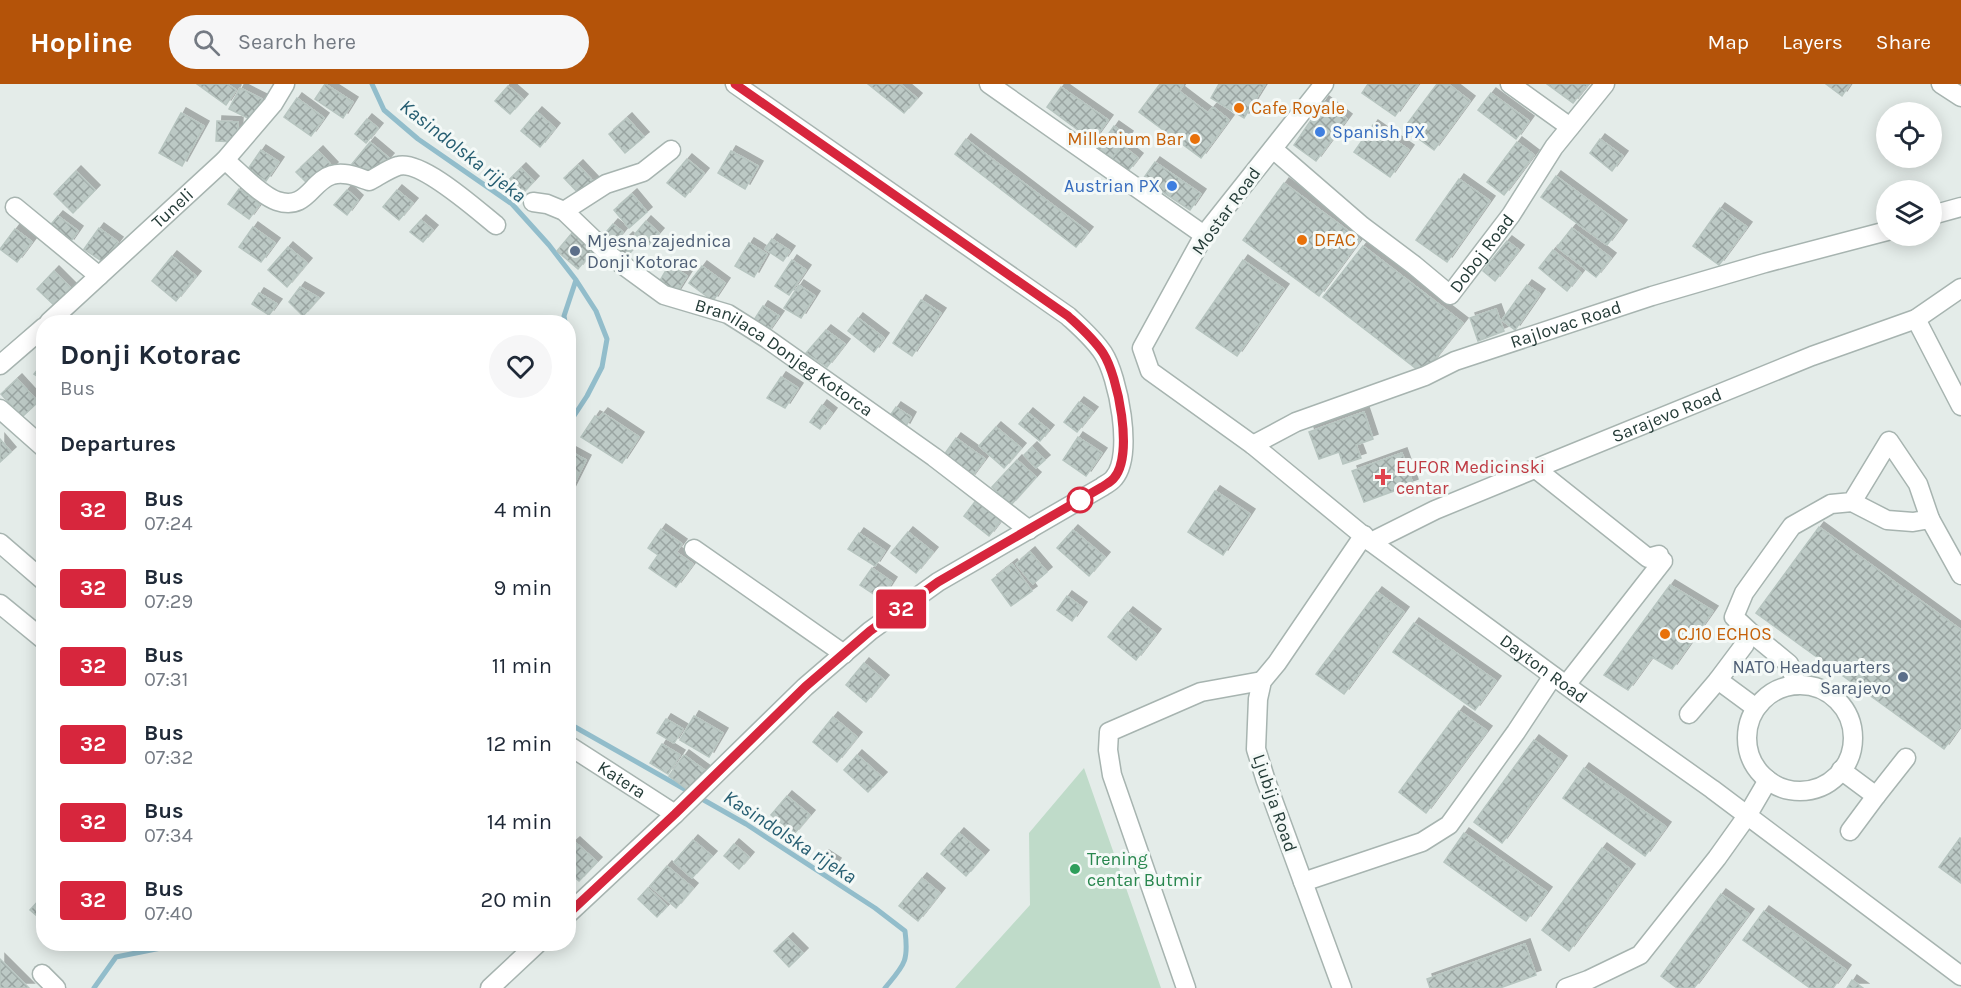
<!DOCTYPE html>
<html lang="en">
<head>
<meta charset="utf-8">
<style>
	:root { --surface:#fff; --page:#f6f6f7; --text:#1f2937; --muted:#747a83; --accent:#b45309 }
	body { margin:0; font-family:Karla,sans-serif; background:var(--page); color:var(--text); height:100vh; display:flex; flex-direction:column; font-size:22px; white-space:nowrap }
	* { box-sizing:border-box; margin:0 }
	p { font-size:20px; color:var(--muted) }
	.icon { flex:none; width:33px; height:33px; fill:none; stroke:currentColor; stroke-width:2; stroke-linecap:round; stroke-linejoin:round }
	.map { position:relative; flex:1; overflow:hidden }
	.side { position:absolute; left:36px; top:231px; width:540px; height:636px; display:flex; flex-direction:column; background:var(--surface); border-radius:24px; box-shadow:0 3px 15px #0003 }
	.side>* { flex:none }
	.badge { padding:0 12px; border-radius:4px; font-size:21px; line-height:39px }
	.fabs { position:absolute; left:1876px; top:18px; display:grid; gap:12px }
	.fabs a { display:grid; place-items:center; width:66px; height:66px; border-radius:50%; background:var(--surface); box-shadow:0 3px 15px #0003; font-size:30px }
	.map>.badge { position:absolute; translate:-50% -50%; box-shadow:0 0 0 3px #fff }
	h2 { padding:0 24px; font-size:22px; line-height:54px }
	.round { display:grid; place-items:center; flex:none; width:63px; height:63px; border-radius:32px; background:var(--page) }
	.head { display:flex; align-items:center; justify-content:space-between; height:102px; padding:0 24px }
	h1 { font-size:28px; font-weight:700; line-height:45px }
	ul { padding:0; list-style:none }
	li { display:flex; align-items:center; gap:18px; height:78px; padding:0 24px }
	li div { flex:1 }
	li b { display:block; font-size:22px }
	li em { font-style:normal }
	li .badge { min-width:66px; font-weight:700; text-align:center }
	header { display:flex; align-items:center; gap:36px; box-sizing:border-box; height:84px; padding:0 30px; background:var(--accent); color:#fff }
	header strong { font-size:28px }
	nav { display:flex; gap:33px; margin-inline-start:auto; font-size:21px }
	.search { width:420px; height:54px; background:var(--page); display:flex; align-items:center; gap:15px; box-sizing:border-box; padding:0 21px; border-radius:33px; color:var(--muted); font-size:22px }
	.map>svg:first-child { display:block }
	.grass { fill:#bfdbc9 }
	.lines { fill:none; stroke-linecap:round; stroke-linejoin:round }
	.stream { stroke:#92bdcb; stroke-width:5 }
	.building { fill:url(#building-cross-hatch); stroke:#b7c5c0; stroke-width:1.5; filter:url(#shadow) }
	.minor-casing { stroke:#a7b4b0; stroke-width:21 }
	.minor { stroke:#fff; stroke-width:18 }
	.line-casing { stroke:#fff; stroke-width:14 }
	.line { stroke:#d7263d; stroke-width:9 }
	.food-dot { fill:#e8710a; stroke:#f4f9f7; stroke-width:2 }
	.shop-dot { fill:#3f7fe0; stroke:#f4f9f7; stroke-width:2 }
	.service-dot { fill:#5c6f8a; stroke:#f4f9f7; stroke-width:2 }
	.health-dot { fill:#e0444e; stroke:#f4f9f7; stroke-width:2 }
	.stop-dot { fill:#fff; stroke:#d7263d; stroke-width:3 }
	.leisure-dot { fill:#2e9e5b; stroke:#f4f9f7; stroke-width:2 }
	.labels { text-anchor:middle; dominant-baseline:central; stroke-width:6; stroke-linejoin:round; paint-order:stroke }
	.food-label { font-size:18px; fill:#c56008; stroke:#f4f9f7; text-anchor:start }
	.shop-label { font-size:18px; fill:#366cbe; stroke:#f4f9f7; text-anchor:start }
	.street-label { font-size:18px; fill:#253c38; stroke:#f4f9f7 }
	.service-label { font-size:18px; fill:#4e5e75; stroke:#f4f9f7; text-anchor:start }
	.health-label { font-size:18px; fill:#be3a42; stroke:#f4f9f7; text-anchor:start }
	.leisure-label { font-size:18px; fill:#27864d; stroke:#f4f9f7; text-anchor:start }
	.water-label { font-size:20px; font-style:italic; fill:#255d71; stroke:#f4f9f7 }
</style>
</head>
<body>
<header>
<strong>Hopline</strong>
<div class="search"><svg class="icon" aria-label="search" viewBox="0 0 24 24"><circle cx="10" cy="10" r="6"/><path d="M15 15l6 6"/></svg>Search here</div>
<nav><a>Map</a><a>Layers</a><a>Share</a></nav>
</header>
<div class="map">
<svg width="1961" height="904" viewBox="0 0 1961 904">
	<defs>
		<pattern id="building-cross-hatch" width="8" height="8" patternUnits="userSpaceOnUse" patternTransform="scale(1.5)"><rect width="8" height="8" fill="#bcc9c5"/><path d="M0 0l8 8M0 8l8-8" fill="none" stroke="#99a4a1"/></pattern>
		<filter id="shadow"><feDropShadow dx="5" dy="-5" stdDeviation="0" flood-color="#0004"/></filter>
	</defs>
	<rect width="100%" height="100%" fill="#e4ece9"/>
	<path class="grass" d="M1084,684L1161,904H955L1030,821L1029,749Z"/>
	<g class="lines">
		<path class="stream" d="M372,0L384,26L418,55L512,120L549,161L576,196L596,227L607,255L602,283L587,312L568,341
			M565,238L564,232L576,196
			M568,639L746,740L875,824L905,847C909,878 904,881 885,904
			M94,904L116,873L181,860"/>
	</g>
	<path class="building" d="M197,0H227L236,6L226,21Z
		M325,0L353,18L343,34L315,15Z
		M868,0H900L917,14L904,29Z
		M1160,0H1181L1183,1L1179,7L1208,29L1213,23L1229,36L1201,74L1139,28Z
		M1219,0H1265L1244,34L1211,14Z
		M1368,0H1418L1395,32L1362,9Z
		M1437,0H1448L1470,17L1434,66L1404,44Z
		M1547,0H1588L1573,19Z
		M1826,0H1850L1842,12Z
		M508,2L523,15L510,30L495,17Z
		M1061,3L1108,36L1093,57L1047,23Z
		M240,4L262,15L252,36L229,25Z
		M1491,9L1529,37L1516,55L1478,26Z
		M297,14L324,34L311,52L284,33Z
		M1324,17L1347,35L1316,77L1294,61Z
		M537,28L555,44L540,63L521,47Z
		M181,29L204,42L182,82L159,69Z
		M627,34L644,53L625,69L609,50Z
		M367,35L378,44L366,59L355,50Z
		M217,37L238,38L237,58L216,57Z
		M1373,41L1409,66L1390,93L1354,68Z
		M1114,42L1128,52L1112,75L1098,65Z
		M966,55L1088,148L1076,163L955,70Z
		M1600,55L1623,72L1612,87L1590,69Z
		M370,58L389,74L370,96L352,80Z
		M1517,58L1534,71L1504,111L1487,98Z
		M1122,61L1138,74L1128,87L1112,75Z
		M261,66L279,78L266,97L248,85Z
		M318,67L333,83L312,104L296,88Z
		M731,67L758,82L745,105L718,89Z
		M687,75L704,89L685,113L667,99Z
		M1155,78L1201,110L1190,126L1143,95Z
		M578,81L594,98L581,112L564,94Z
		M521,84L534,97L520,112L506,99Z
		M76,87L95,106L73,129L54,110Z
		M1556,92L1622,141L1607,161L1541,113Z
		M1459,95L1490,117L1447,178L1416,156Z
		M1284,99L1360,156L1319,212L1243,156Z
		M239,105L260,120L249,135L228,120Z
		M347,106L358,116L347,131L334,121Z
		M397,106L413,119L399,136L383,123Z
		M632,110L647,128L629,144L614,126Z
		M1720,124L1747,143L1719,181L1693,162Z
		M58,132L78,147L69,160L48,144Z
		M421,136L433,146L423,158L410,148Z
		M646,137L659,149L648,162L635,150Z
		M613,140L623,148L612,162L602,153Z
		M253,143L275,159L261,178L239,163Z
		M99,144L118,158L103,178L84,165Z
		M1572,144L1611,174L1596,193L1557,163Z
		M15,145L32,158L17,178L0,165Z
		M572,149L593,167L578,185L557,167Z
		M628,153L637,161L625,174L616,165Z
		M772,155L790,167L783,177L765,165Z
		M1507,157L1519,166L1495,197L1483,187Z
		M749,159L767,170L754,193L735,182Z
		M1363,162L1463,239L1423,290L1323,213Z
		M288,163L307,179L287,203L268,186Z
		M1553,166L1581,189L1567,207L1539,184Z
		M172,172L196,192L176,217L152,197Z
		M792,176L806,186L789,211L775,202Z
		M1243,176L1284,205L1237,272L1196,244Z
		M669,181L687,192L675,211L658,200Z
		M702,182L725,199L713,217L689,199Z
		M54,187L72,205L56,223L37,205Z
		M799,201L815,212L801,234L784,224Z
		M1527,201L1540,210L1515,246L1502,236Z
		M300,203L319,214L303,232L289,218Z
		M259,209L277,220L269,231L252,220Z
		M921,216L941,229L912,272L893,259Z
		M763,222L779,232L767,249L752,239Z
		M1496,225L1504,247L1478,257L1470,234Z
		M858,234L884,254L874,268L848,247Z
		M826,246L845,260L827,283L806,269Z
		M41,281L44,283V297L34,290Z
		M781,293L798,304L785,324L767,314Z
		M17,295L38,318L22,333L1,310Z
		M1079,318L1093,328L1077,348L1064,338Z
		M822,321L832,329L820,345L810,338Z
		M896,323L911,333L905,344L889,333Z
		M1364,328L1373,355L1356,361L1361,374L1343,380L1339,368L1319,375L1309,348Z
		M603,329L639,353L622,379L581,353L595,332L599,334Z
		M1028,329L1049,346L1040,357L1019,340Z
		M996,343L1021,364L1004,384L979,362Z
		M1078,353L1102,369L1086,392L1063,376Z
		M956,354L985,375L970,395L941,375Z
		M0,355L11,368L0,378Z
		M1032,363L1045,376L1036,384L1024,371Z
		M571,368L586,376L570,408L568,373Z
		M1402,369L1413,400L1364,418L1352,387Z
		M1017,376L1036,393L1011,421L992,403Z
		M1215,407L1250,430L1223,471L1188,448Z
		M977,415L1002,435L989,452L964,432Z
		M1819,443L1961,546V641L1944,665L1756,529Z
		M661,445L682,460L676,468L693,480L676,503L649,484L658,471L648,464Z
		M1073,446L1105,473L1089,492L1057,464Z
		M908,448L933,468L916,489L891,469Z
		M859,449L885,467L875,482L848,465Z
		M1030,468L1047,488L1033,500L1016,480Z
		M1012,480L1032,507L1011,522L992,496Z
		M872,484L892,498L881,515L860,501Z
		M1670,501L1713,527L1672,585L1652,573L1628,606L1604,591Z
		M1377,508L1404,528L1344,610L1316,590Z
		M1067,512L1082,523L1072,537L1057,526Z
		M1128,528L1156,550L1136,576L1108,553Z
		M1414,539L1496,597L1475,626L1393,568Z
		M864,579L884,596L866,618L846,601Z
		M1459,627L1487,647L1426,729L1399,708Z
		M694,632L723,649L709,673L680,656Z
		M833,633L857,653L837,678L813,658Z
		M666,635L683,645L674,659L657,649Z
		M1534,656L1562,677L1502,759L1474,738Z
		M662,660L680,671L668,690L650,679Z
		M684,671L707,688L692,709L669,692Z
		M857,671L882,693L868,708L844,686Z
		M1584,684L1666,743L1645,772L1563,714Z
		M787,712L810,731L794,750L771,731Z
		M959,749L984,771L966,792L941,770Z
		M1464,749L1547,808L1526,837L1444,778Z
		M1960,754L1961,755V799L1939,783Z
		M693,756L712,772L692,794L674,778Z
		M575,758L597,778L579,797L568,788V764Z
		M734,760L749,773L739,785L724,772Z
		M1602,764L1630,785L1569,867L1542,846Z
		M824,771L836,779L832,785L820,777Z
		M667,782L693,804L676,824L650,802Z
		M922,794L940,809L918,837L899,822Z
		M648,804L667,822L657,833L638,815Z
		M1721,810L1749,830L1694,904H1677L1661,892Z
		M40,815L44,818V838L30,826Z
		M1764,827L1846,886L1833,904H1810L1743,856Z
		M788,854L803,869L789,883L774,867Z
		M1525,860L1536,891L1500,904H1430L1427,895Z
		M0,875L29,904H0Z
		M1852,896L1863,904H1847Z"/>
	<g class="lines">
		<defs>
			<g id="minor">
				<path d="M989,0L1204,151"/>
				<path id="s1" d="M1324,0L1204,151L1142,264L1150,287L1253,361L1371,458L1578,610L1712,705L1961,892"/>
				<path d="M1510,0L1570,43"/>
				<path d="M1941,0L1961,13"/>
				<path id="s2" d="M1273,65L1362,142L1414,181L1450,211L1511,131L1554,63L1605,0"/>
				<path d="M225,76C239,88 260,111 277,117C307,127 311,97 332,91C344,87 357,93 369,97C377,93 390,84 398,82C421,75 477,126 496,141"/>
				<path id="s3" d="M533,118L547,120L564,127L612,173L664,211L728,230L766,254L934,373L1029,446"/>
				<path d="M15,123L99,192"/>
				<path d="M564,127L606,100L643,88L671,66"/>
				<path d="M1932,131L1961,123"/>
				<path d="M1916,235L1961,322"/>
				<path id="s4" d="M49,238L225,76L273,20L285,0"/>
				<path d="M0,281L44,243"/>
				<path d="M0,325L44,364"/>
				<path id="s5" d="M1253,361L1296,338L1425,292L1455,277L1652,212L1765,179L1887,147"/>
				<path d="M1536,385L1648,474L1659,471"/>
				<path d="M1930,435L1961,491"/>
				<path id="s6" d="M1371,458L1435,426L1554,377L1812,272L1916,235L1961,204"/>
				<path d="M0,459L44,497"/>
				<path d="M694,465L844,570"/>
				<path d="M0,520L44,556"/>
				<path d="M1745,560L1718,596L1756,624"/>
				<path d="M1566,601L1663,477"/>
				<path d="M1797,601L1789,580L1749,547L1734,533L1744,509L1792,442L1831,420L1852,418L1887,436L1913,438L1930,435L1918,400L1889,357L1852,418"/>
				<circle cx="1800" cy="654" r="53"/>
				<path d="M1689,630L1718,596"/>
				<path id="s7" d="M568,661L675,730"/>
				<path d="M1841,686L1876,712L1850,747"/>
				<path d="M1876,712L1906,674"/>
				<path d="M1303,798L1422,758L1449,741L1516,648L1553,592"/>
				<path d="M568,830L675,730L805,603L870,547L938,498L1102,403C1106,400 1111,398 1114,394C1134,371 1118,292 1103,269C1093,254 1080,243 1068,232L735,0"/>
				<path d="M42,890L56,904"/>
				<path d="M490,904L537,860"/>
				<path d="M1186,904L1112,691L1108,666L1109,648L1201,608L1262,597"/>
				<path d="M1342,904L1266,697L1256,665L1258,615L1262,597L1277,579L1364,451"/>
				<path d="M1566,904L1588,896L1640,871L1717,774L1747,732L1768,696"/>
			</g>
		</defs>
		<use href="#minor" class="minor-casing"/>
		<use href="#minor" class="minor"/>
	</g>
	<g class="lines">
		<defs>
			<path id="line" d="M568,830L675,730L805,603L870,547L938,498L1102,403C1106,400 1111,398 1114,394C1134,371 1118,292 1103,269C1093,254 1080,243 1068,232L735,0"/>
		</defs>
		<use href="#line" class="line-casing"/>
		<use href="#line" class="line"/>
	</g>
	<g class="food-dot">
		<circle cx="1239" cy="24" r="6"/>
		<circle cx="1195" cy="55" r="6"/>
		<circle cx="1302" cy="156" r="6"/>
		<circle cx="1665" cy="550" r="6"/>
	</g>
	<g class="shop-dot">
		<circle cx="1320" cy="48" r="6"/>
		<circle cx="1172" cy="102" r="6"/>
	</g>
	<g class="service-dot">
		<circle cx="575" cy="167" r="6"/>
		<circle cx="1903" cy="593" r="6"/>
	</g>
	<path class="health-dot" d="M1380 384h6v6h6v6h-6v6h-6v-6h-6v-6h6z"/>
	<circle class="stop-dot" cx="1080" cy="416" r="12"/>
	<circle class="leisure-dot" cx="1075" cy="785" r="6"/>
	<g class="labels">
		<g class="food-label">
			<text x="1251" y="24">Cafe Royale</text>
			<text x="1183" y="55" text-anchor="end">Millenium Bar</text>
			<text x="1314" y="156">DFAC</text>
			<text x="1677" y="550">CJ10 ECHOS</text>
		</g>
		<g class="shop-label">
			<text x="1332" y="48">Spanish PX</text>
			<text x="1160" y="102" text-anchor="end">Austrian PX</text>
		</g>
		<g class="street-label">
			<text stroke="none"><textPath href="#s4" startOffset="168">Tuneli</textPath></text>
			<text transform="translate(1226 127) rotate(-54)">Mostar Road</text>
			<text stroke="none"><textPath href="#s2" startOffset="282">Doboj Road</textPath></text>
			<text stroke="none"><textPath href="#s5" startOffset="336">Rajlovac Road</textPath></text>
			<text stroke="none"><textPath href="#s3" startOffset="300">Branilaca Donjeg Kotorca</textPath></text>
			<text stroke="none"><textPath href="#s6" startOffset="322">Sarajevo Road</textPath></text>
			<text stroke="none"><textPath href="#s1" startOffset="840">Dayton Road</textPath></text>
			<text stroke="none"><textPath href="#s7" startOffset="64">Katera</textPath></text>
			<text transform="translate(1275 719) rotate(71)">Ljubija Road</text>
		</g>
		<g class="service-label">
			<text x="587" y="157">Mjesna zajednica<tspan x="587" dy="21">Donji Kotorac</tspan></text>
			<text x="1891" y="583" text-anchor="end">NATO Headquarters<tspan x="1891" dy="21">Sarajevo</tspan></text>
		</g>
		<g class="health-label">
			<text x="1396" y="383">EUFOR Medicinski<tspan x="1396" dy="21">centar</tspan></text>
		</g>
		<g class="leisure-label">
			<text x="1087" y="775">Trening<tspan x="1087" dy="21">centar Butmir</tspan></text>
		</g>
		<g class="water-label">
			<text transform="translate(463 67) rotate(38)">Kasindolska rijeka</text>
			<text transform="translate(790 753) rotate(33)">Kasindolska rijeka</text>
		</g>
	</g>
</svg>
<div class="fabs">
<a><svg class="icon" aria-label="locate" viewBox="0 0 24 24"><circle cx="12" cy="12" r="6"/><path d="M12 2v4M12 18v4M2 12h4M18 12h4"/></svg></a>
<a><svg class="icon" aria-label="layers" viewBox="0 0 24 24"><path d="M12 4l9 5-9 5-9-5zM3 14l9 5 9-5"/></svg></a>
</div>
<b class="badge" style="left:901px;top:525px;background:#d7263d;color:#fff">32</b>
<section class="side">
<div class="head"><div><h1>Donji Kotorac</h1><p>Bus</p></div><a class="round"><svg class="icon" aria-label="heart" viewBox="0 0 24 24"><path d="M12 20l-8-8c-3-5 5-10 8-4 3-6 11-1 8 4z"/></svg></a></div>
<h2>Departures</h2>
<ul>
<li><span class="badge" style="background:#d7263d;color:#fff">32</span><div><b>Bus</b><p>07:24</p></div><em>4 min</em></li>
<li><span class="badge" style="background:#d7263d;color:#fff">32</span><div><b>Bus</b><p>07:29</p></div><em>9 min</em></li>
<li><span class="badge" style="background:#d7263d;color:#fff">32</span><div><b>Bus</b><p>07:31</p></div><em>11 min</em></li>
<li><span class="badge" style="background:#d7263d;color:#fff">32</span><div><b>Bus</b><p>07:32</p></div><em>12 min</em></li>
<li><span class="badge" style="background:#d7263d;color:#fff">32</span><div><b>Bus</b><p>07:34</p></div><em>14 min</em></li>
<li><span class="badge" style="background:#d7263d;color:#fff">32</span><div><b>Bus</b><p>07:40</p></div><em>20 min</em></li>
</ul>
</section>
</div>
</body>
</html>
